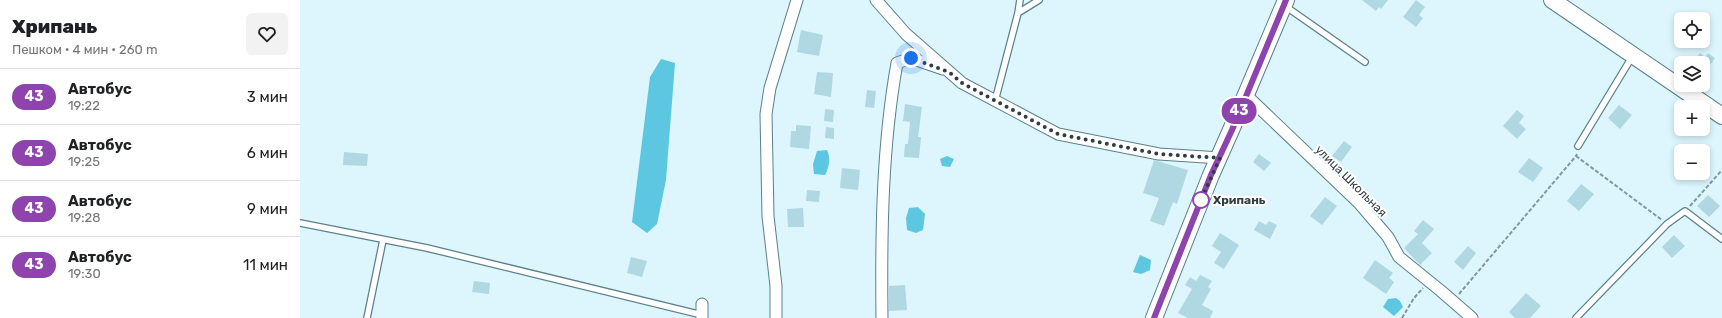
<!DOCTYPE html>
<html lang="ru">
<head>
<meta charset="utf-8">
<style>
	:root { --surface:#fff; --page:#f2f2f2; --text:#202124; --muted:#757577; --line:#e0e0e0 }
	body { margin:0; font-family:Rubik,sans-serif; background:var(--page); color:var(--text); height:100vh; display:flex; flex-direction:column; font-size:15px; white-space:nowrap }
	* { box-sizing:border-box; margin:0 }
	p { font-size:13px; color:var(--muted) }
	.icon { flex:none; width:22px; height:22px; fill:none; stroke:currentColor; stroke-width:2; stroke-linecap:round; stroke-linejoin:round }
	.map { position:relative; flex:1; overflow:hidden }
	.side { display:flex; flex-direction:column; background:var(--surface); width:300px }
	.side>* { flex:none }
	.badge { padding:0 8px; border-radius:13px; font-size:14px; line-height:26px }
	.buttons { position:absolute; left:1374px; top:12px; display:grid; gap:8px }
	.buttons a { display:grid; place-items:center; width:36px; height:36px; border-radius:6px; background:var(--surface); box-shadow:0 2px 6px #0003; font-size:20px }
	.you { position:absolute; width:20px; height:20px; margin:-10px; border:3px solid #fff; border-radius:50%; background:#1a73e8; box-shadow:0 0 0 6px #1a73e833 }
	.map>.badge { position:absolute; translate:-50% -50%; box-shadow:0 0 0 2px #fff }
	.round { display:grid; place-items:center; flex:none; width:42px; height:42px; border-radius:6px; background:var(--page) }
	.headline { display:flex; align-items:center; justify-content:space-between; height:68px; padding:0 12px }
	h1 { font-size:19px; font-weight:800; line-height:30px }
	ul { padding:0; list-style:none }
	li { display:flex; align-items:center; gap:12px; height:56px; padding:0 12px; border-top:1px solid var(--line) }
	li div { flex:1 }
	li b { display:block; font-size:15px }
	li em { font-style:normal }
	li .badge { min-width:44px; font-weight:700; text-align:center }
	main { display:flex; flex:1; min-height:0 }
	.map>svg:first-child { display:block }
	.water { fill:#5dc7e1 }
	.building { fill:#afd8e3 }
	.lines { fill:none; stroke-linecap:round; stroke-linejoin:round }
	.lane-casing { stroke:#5a808a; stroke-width:8 }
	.street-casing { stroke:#5a808a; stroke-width:13 }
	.secondary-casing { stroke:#5a808a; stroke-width:18 }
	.path { stroke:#83979d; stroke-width:2; stroke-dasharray:4 2; stroke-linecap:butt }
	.lane { stroke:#fff; stroke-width:5.5 }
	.street { stroke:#fff; stroke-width:11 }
	.secondary { stroke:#fff; stroke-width:16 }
	.line-casing { stroke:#fff; stroke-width:9 }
	.line { stroke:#8e44ad; stroke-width:6 }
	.walk { stroke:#2e3e43; stroke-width:4; stroke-dasharray:0 7.2 }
	.stop-dot { fill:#fff; stroke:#8e44ad; stroke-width:2 }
	.labels { text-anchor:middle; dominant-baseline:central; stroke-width:4; stroke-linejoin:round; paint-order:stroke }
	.street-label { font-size:12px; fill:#2e3e43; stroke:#fff }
	.stop-label { font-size:12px; font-weight:bold; fill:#2e3e43; stroke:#fff; text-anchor:start }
</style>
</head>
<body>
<main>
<section class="side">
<div class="headline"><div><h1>Хрипань</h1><p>Пешком · 4 мин · 260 m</p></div><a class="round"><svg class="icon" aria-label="heart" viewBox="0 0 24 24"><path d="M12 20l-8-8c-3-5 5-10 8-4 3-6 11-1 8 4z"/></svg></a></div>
<ul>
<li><span class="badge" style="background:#8e44ad;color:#fff">43</span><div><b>Автобус</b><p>19:22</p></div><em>3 мин</em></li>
<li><span class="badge" style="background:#8e44ad;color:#fff">43</span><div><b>Автобус</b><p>19:25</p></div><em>6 мин</em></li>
<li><span class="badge" style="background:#8e44ad;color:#fff">43</span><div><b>Автобус</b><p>19:28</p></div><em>9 мин</em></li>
<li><span class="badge" style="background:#8e44ad;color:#fff">43</span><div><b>Автобус</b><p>19:30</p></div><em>11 мин</em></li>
</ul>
</section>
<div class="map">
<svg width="1422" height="318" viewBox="0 0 1422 318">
	<rect width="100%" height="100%" fill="#ddf5fc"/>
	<path class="water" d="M361,59L375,63L366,180L357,224L347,233L332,222L350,77Z
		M527,150C531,158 529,168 525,175L514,174L513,164L517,151Z
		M647,156L654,159L650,167L642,166L640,159Z
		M618,207L625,214L623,230L616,233L607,230L606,218L609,208Z
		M840,255L851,260L850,270L841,274L833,272Z
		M1096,298L1100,301L1103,307L1094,316L1083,307L1088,299Z"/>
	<path class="building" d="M1062,0H1088L1081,9L1079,7L1076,11Z
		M1116,0L1125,7L1119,15L1123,18L1116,27L1103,17Z
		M501,30L523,35L519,56L497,52Z
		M1400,53L1405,57L1408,53L1415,58L1412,62L1413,63H1411L1403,73V63L1395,59Z
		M517,72L533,73L531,97L514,94Z
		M567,90L576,91L574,108L565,107Z
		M605,104L622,107L618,137H621L619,158L604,157L605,144H608L610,122L603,121Z
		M1319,105L1332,115L1320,129L1308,118Z
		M525,109L534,110L533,122L524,121Z
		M1217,110L1224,116L1219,123L1226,129L1217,139L1203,126Z
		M496,125L511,126L509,149L490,147L491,131H496Z
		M526,127L534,128V139L525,138Z
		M1044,141L1052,147L1041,162L1032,156Z
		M44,152L68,154L67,166L43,165Z
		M959,154L971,163L964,171L953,162Z
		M1229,158L1243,168L1233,182L1218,172Z
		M854,160L888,170L877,204L873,202L864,226L850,221L859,198L843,193Z
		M542,168L560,170L558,190L540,188Z
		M1281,184L1294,194L1279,211L1267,201Z
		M507,190L520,191L519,202L506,201Z
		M1408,195L1420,206L1409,217L1397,206Z
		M1025,197L1037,206L1022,225L1010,216Z
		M503,208L504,227H488L487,209Z
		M1123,220L1134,229L1122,243L1132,253L1120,265L1104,248L1118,234L1114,231Z
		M959,221L966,225L969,221L977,225L970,239L954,230Z
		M920,233L939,245L924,269L914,263L921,252L912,246Z
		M1374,235L1385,246L1372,258L1362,247Z
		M1168,246L1176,253L1163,270L1154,262Z
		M331,257L347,261L342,277L327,273Z
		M1075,260L1093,273L1089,278L1094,282L1086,294L1063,278Z
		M900,275L912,281L908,287L911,289L902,305L913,311L910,318H888L878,313L892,289L885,285L890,277L896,281Z
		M174,281L190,283L189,294L172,292Z
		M605,285L607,310L589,311V286Z
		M1226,293L1241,306L1230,318H1215L1209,312Z"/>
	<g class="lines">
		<defs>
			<path id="lane" d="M985,6L1065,62
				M718,13L739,0
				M695,101L718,13L720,0
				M1278,146L1332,57
				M0,223L127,248L402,315
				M67,318L83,240
				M1276,318L1367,224L1385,211L1422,239"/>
			<path id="street" d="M576,0L606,34L662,83L758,134L859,154L920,158
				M946,95L1059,203L1088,237L1099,257L1141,291L1172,318
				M402,304V318
				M476,318V286L468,216L466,114L470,88L497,0
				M582,318C581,233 582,147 597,63L611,58L643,69"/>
			<path id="secondary" d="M1252,0L1422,116
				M854,318L911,175L931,130L986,0"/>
		</defs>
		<use href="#lane" class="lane-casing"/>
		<use href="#street" class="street-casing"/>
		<use href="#secondary" class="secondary-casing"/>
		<path class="path" d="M1276,156L1362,220
			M1390,206L1422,170
			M1159,294L1276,156L1277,154
			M1102,318L1114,298L1123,288"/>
		<use href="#lane" class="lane"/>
		<use href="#street" class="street"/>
		<use href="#secondary" class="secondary"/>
	</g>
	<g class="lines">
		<defs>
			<path id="line" d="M854,318L911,175L932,130L986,0"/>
		</defs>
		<use href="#line" class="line-casing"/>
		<use href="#line" class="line"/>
		<path class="walk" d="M611,58L649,72L662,83L758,134L859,154L920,158L900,202L901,200"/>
	</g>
	<circle class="stop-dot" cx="901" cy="200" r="8"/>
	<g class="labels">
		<g class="street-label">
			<text transform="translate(1051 181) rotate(45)">улица Школьная</text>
		</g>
		<g class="stop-label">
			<text x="913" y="200">Хрипань</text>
		</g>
	</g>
</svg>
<div class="buttons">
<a><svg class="icon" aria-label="locate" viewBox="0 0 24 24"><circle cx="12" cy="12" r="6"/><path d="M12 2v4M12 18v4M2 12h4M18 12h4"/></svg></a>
<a><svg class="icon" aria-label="layers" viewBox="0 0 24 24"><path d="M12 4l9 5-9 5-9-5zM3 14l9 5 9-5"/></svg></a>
<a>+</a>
<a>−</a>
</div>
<div class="you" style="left:611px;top:58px"></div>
<b class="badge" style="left:939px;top:111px;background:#8e44ad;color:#fff">43</b>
</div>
</main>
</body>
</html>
